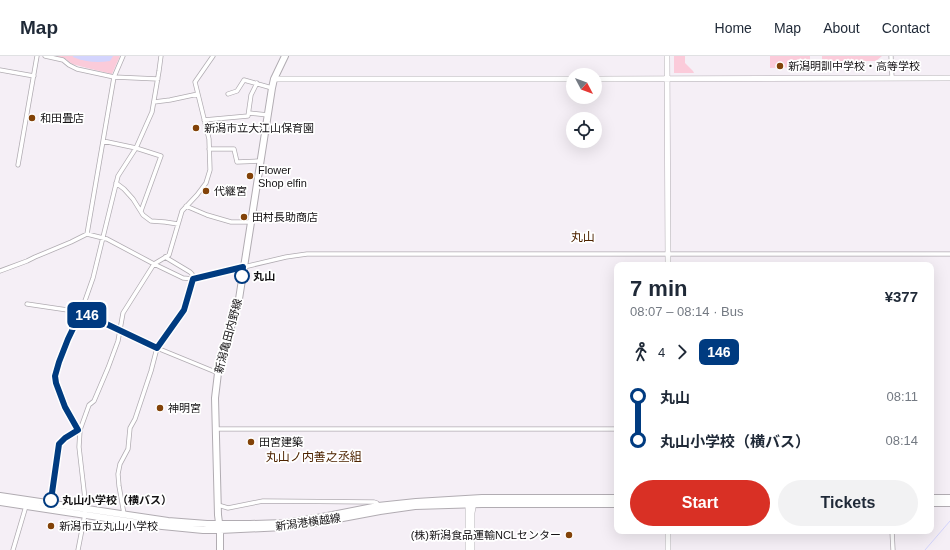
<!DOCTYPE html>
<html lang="en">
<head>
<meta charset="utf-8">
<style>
	:root { --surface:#fff; --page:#f2f2f3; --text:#1f2937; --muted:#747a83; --line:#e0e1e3; --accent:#d93025 }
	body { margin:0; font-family:Arial,"Noto Sans JP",sans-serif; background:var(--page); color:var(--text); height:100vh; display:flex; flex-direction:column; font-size:15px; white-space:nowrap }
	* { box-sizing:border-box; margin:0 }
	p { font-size:13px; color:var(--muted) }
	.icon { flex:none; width:22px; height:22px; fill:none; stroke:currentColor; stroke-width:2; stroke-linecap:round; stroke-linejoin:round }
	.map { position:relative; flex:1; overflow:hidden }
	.sheet { position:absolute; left:614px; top:206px; width:320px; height:272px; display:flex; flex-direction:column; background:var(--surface); border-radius:8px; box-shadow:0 4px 16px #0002 }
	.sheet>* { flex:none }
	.badge { padding:0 8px; border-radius:6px; font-size:14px; line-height:26px }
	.needle { width:26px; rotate:131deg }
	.buttons { position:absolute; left:566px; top:12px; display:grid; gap:8px }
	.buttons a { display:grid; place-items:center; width:36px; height:36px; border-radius:50%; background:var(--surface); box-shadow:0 4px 16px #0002; font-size:20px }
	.map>.badge { position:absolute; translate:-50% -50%; box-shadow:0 0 0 2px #fff }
	.legs { display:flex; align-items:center; gap:6px; height:44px; padding:0 16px; font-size:13px }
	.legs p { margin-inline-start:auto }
	.headline { display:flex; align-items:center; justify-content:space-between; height:68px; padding:0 16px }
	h1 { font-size:22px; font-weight:800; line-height:30px }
	.button { display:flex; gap:8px; margin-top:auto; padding:8px 16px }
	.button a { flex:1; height:46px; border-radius:24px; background:var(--accent); color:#fff; font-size:16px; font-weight:800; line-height:46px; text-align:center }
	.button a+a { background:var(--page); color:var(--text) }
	ul { padding:0 16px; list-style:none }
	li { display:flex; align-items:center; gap:14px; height:44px; font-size:15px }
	li i { display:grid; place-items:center; width:6px; height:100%; margin:0 5px; background:currentColor }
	li i::after { content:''; width:10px; height:10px; margin:-5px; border:3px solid; border-radius:50%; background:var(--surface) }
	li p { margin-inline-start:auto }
	li:first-child i { background:linear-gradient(#0000 50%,currentColor 0) }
	li:last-child i { background:linear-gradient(currentColor 50%,#0000 0) }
	header { display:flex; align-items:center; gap:24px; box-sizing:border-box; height:56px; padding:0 20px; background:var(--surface); border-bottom:1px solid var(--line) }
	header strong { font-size:19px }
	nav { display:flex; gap:22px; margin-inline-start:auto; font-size:14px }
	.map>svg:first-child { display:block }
	.green { fill:#fbcbda }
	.water { fill:#d3d4fd }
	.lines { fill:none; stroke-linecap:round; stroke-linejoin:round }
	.stream { stroke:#d3d4fd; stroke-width:1 }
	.street-casing { stroke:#b1acb2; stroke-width:5 }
	.secondary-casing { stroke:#b1acb2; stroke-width:6 }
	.primary-casing { stroke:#b1acb2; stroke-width:8 }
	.street { stroke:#fff; stroke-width:3.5 }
	.secondary { stroke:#fff; stroke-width:5 }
	.primary { stroke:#fff; stroke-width:6 }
	.line-1-casing { stroke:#fff; stroke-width:9 }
	.line-1 { stroke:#003b80; stroke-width:6 }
	.poi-dot { fill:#824208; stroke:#fff; stroke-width:1.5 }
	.stop-1-dot { fill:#fff; stroke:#003b80; stroke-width:2 }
	.labels { text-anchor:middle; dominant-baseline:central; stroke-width:3.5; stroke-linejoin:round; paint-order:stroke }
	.poi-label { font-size:11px; fill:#151315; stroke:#fff; text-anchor:start }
	.stop-label { font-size:11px; font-weight:bold; fill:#151315; stroke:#fff; text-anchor:start }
	.street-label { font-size:11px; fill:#151315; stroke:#fff }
	.neighbourhood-label { font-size:12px; fill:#4e2300; stroke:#fff }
</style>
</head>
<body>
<header>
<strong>Map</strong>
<nav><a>Home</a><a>Map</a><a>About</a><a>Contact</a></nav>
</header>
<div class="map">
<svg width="950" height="494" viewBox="0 0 950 494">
	<rect width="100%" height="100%" fill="#f5eff6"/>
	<path class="green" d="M52,0H120L112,18L87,12L72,8L66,3Z
		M674,0H685V7L693,15L694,17H674Z
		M770,0H810V11L770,12Z
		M822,0H882L876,5H822Z"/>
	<path class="water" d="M73,0H113L110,5C97,7 85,6 73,1Z"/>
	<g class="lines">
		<path class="stream" d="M925,494L950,465"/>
		<defs>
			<path id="street" d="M45,0L63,4L69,9L77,13L114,21L158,23
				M891,0L892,22
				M0,14L34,20
				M228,38L237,35L244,24L272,32
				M154,46L170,44L198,38
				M249,57L268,59
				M204,64L248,60L251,39L257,27
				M103,85L136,92L161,100L141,155
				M209,93H234L237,106L261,105
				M18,109L37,0
				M116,127L124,133L133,143L143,159L151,165L165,166L178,168
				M186,150L207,159L231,166H251
				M87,178L114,21L123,0
				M0,215L27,205L35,201L71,186L87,178L107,183L154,208L183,222L193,223L286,201L307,198H950
				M27,248L81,256L157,292L218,317
				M216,373H617
				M80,374H78L65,351L56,327L55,320L59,306L68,283L81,256L93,222L118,120L136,92L152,56L159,15L161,0
				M51,447L59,388L65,382L78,374
				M218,449L228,452L263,445L374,446L377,447L378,450
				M124,458L119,430L118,418L120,408L128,393L130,372L135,363L151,315L157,292L183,254L193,223L192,218L190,216L165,201
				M892,475L893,494
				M13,494L26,450
				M78,494L85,458V443L79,391L80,374L89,349L94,345L108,312L118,285L123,257L154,208L169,199L182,155L197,139L206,127L210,114L209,83L195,26L213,0"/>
			<path id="secondary" d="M667,0L668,209
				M274,23H573
				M595,23L950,22
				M468,445V494
				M668,475V494
				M472,494V457L474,446"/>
			<path id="primary" d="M0,440L168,465L207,468H250L285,467L317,462L378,450L416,446L482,442H617
				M931,442H950
				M0,446L152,469L203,474H220L284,471L316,467L380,455L415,450L482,448H617
				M931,447H950
				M220,494V474L218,459L215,342L218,317L239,243L272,32L274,23L285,0"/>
		</defs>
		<use href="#street" class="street-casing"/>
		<use href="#secondary" class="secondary-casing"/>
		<use href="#primary" class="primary-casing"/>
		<use href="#street" class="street"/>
		<use href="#secondary" class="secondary"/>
		<use href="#primary" class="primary"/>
	</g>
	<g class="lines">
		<defs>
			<path id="line-1" d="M51,444L59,388L65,382L78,374L65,351L56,327L55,320L59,306L68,283L81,256L157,292L184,254L193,223L243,211L242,220"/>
		</defs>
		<use href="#line-1" class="line-1-casing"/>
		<use href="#line-1" class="line-1"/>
	</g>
	<g class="poi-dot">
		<circle cx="780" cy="10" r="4"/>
		<circle cx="32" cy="62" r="4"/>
		<circle cx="196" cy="72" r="4"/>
		<circle cx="250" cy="120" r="4"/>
		<circle cx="206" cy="135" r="4"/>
		<circle cx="244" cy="161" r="4"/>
		<circle cx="160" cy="352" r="4"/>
		<circle cx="251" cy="386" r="4"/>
		<circle cx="51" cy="470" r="4"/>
		<circle cx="569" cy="479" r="4"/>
	</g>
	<g class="stop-1-dot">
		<circle cx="242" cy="220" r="7"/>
		<circle cx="51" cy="444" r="7"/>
	</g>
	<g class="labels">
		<g class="poi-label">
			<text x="788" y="10">新潟明訓中学校・高等学校</text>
			<text x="40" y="62">和田畳店</text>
			<text x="204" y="72">新潟市立大江山保育園</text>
			<text x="258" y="114">Flower<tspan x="258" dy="13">Shop elfin</tspan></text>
			<text x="214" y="135">代継宮</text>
			<text x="252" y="161">田村長助商店</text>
			<text x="168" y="352">神明宮</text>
			<text x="259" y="386">田宮建築</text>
			<text x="59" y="470">新潟市立丸山小学校</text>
			<text x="561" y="479" text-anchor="end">(株)新潟食品運輸NCLセンター</text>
		</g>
		<g class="stop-label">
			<text x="253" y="220">丸山</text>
			<text x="62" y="444">丸山小学校（横バス）</text>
		</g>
		<g class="street-label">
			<text transform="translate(228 280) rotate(-75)">新潟亀田内野線</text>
			<text transform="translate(308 466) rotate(-8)">新潟港横越線</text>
		</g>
		<g class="neighbourhood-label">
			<text x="583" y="181">丸山</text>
			<text x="314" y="401">丸山ノ内善之丞組</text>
		</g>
	</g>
</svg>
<div class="buttons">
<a><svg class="needle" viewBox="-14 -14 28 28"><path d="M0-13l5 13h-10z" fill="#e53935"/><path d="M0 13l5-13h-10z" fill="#747a83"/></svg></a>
<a><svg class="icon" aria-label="locate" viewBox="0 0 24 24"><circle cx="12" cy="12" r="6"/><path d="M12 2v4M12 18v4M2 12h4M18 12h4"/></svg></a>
</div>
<b class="badge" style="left:87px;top:259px;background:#003b80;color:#fff">146</b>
<section class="sheet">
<div class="headline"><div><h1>7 min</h1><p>08:07 – 08:14 · Bus</p></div><b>¥377</b></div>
<div class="legs"><svg class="icon" aria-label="walk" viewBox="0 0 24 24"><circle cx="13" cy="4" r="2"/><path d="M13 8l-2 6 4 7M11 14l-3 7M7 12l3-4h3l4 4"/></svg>4<svg class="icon" aria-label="forward" viewBox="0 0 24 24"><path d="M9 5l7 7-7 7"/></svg><b class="badge" style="background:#003b80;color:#fff">146</b></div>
<ul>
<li><i style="color:#003b80"></i><b>丸山</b><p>08:11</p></li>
<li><i style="color:#003b80"></i><b>丸山小学校（横バス）</b><p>08:14</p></li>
</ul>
<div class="button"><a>Start</a><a>Tickets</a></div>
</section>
</div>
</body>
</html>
